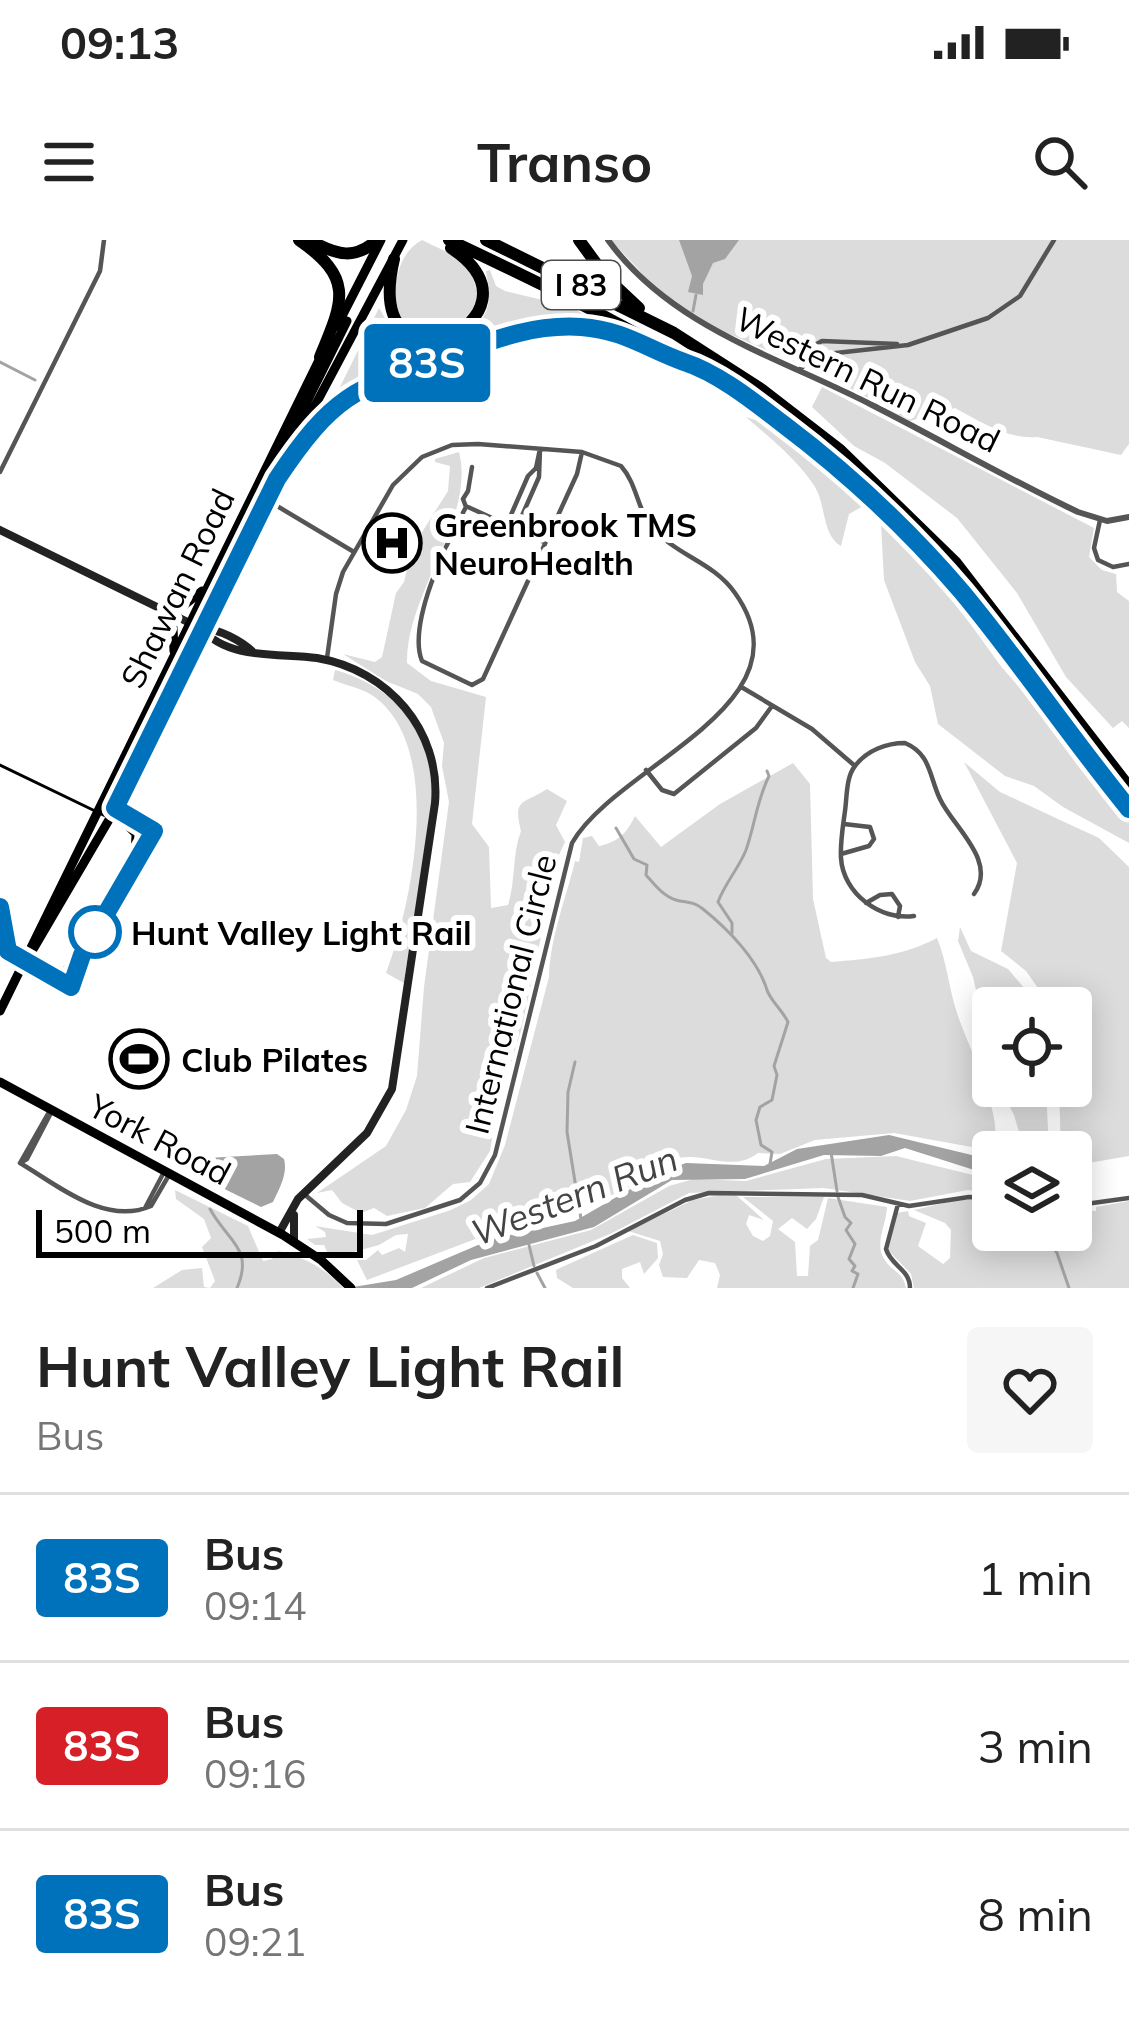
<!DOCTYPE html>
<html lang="en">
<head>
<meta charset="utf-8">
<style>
	:root { --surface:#fff; --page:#f6f6f6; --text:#222; --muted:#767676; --line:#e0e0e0 }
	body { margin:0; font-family:Mulish,sans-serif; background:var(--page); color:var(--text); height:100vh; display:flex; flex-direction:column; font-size:45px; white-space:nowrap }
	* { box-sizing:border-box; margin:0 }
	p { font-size:39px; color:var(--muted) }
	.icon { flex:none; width:66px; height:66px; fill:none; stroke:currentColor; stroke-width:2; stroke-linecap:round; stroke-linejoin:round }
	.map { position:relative; height:1048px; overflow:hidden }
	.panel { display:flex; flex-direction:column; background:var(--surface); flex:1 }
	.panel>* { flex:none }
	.badge { padding:0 24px; border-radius:9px; font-size:42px; line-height:78px }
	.fabs { position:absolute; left:972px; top:747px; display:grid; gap:24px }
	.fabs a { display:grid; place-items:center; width:120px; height:120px; border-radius:12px; background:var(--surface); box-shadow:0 6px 30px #0003; font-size:60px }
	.scale { position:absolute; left:36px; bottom:30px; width:327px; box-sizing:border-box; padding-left:12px; border:6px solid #000; border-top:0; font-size:33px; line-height:42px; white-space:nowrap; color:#000; -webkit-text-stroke:9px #fff; paint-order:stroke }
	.map>.badge { position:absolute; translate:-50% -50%; box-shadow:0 0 0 6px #fff }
	.round { display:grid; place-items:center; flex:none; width:126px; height:126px; border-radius:12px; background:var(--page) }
	.summary { display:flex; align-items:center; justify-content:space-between; height:204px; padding:0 36px }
	h1 { font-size:57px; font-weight:700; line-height:90px }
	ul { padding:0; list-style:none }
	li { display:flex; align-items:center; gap:36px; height:168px; padding:0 36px; border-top:3px solid var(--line) }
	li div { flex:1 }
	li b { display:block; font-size:45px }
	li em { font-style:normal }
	li .badge { min-width:132px; font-weight:700; text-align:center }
	.status { display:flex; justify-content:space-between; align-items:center; height:84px; padding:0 60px; background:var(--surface); direction:ltr }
	.status svg { height:33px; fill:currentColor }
	header { display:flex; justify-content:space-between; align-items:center; height:156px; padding:0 36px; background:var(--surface); font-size:54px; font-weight:700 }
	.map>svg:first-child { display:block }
	.green { fill:#dcdcdc }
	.water { fill:#a3a3a3 }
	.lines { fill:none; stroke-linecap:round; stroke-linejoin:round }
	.stream { stroke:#a3a3a3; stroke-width:3 }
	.minor { stroke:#555; stroke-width:4.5 }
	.tertiary { stroke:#555; stroke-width:6 }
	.secondary { stroke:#222; stroke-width:8 }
	.primary { stroke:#000; stroke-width:9 }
	.motorway { stroke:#000; stroke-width:12 }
	.tram { stroke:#000; stroke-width:3 }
	.line-casing { stroke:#fff; stroke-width:27 }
	.line { stroke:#0072bc; stroke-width:18 }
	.stop-dot { fill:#fff; stroke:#0072bc; stroke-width:6 }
	.labels { text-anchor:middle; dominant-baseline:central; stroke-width:12; stroke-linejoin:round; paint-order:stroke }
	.shield { fill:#fff; stroke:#4c4c4c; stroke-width:3 }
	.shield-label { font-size:30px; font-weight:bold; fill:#000 }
	.street-label { font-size:33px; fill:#000; stroke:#fff }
	.poi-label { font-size:33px; font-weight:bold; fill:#000; stroke:#fff; text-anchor:start }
	.stop-label { font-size:33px; font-weight:bold; fill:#000; stroke:#fff; text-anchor:start }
	.water-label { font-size:36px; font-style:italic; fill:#444; stroke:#fff }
</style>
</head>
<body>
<div class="status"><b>09:13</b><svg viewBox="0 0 49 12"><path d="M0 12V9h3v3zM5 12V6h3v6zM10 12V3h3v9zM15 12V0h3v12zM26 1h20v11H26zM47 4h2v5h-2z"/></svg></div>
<header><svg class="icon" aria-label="menu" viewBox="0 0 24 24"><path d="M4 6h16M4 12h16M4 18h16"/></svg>Transo<svg class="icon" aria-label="search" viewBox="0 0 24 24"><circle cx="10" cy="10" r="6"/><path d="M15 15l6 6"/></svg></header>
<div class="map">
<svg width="1129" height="1048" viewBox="0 0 1129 1048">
	<rect width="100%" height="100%" fill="#fff"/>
	<path class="green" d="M422,0C461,20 470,16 479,61L463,88C455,90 444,96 435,96C383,99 386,18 422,0Z
		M611,0H1129V204L1121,215L1037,197C1009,200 979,181 955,168L910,181L828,136L708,85L664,57Z
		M490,30L496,46L505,51L568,66L592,78L593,84C526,71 404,120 344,152L339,149L379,68C385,77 391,92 401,99C429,121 475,101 487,69C491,56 488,44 486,31Z
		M822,147L1094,288L1089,317L1102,330L1116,334L1117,352L1129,361V488L1122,481L1113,488L1066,437L1017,353L957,278L885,223L854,206L812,167Z
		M746,177L761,182L865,265L849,274L841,306C822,295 826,265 815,247C800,222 768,196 746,177Z
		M459,212C476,278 406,353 407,423L431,441L486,457L472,584L489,607L491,668L508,665C516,639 512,614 521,591C512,557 525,564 547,549L567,561L556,585L565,602L558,617L521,791L498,864L490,911L470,942L453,944L425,968L387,976L374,968L361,973L342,963L332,950L317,953L386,906L406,870L417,836L424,747L449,562L442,526L444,503L431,467L418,454L386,441L343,414L375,422L382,417L396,353L404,342L412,308L448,251L450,226L435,222V219Z
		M881,284L951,357L1000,425L1080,518L1129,582V603L1063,567L1034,546L1005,536L938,484L930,446L915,422L884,340Z
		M335,430C383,443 427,480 432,531C438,587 411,684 404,743L386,733C412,664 444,511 376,458C363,448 347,446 333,440Z
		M964,522L1000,552L1099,598L1129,627V916L1071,926V912H1061L1059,846H1071V768H1052L1026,731L1001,711L1017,623Z
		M793,523L810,544L813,659L826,718L831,722C869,719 903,716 937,698C947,722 949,749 957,773C969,810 1004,873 994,911L894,893L815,900L780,914L758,913C732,933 707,912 678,918C659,922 640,942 622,951C591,965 555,959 524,977L563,975L554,982L486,995L367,1040L357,1020H366L378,1010L382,1015L399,1008L405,1012L408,994L396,995L379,1005L335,1017L329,1016L324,1005H315L307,999L326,997L325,992L315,986L372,995L451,970L471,960L489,944L505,905L549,737C550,697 566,659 575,621L579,622L583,598L592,596L599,606C618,602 627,593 635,576L661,607L720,564Z
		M960,687L971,711L1008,729L1041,768H993V825L973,737L958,701Z
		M999,846H1046L1049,912H1025L1014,875Z
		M896,916L993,940V953L968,950L910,961L824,948L689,953L610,994L479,1048H421L484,1018L591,990L669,946L694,939L746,941L826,919Z
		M175,950L248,986L263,1021L272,1019L278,1011C303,1016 326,1029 343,1048H153L182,1030L202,1028L204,1047L210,1048L215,1041L202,1007L211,998L204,979L176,959Z
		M726,954L736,955L764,980L749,975L746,984L753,996L763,1001L770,996L773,981L743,957H824L816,979L807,989L792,978L778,989L795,1002L797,1036H808L810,1006L818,1000L828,958L887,967C887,982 875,1002 883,1017C890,1031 903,1031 906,1048H717L720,1035L715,1023L699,1020L687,1038L663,1037L659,1025L663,1014L660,1001L628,991L693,960Z
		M993,959V990H1071V969L1096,971V967L1129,961V1048H914L911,1034L888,1010L897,973L908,971L909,976L926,983L918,1006L943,1024L950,1018L951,990L945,983L914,970L957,960Z
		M633,995L657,1003L658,1018L644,1034L640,1022L622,1029V1038L630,1048H573L557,1038L556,1030L562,1027Z"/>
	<path class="water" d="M679,0H739L725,19L713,23L703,44V55L688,52L692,36Z
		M889,895L984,918L993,922V936L905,908L881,916L824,915L745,939L672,940L594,987L471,1020L412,1048H347L396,1040L492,999L575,981L658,933L686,923L764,926L797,909Z
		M277,914L284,919C288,934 279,949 273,962L261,967L198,936L207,918Z"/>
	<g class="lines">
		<path class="stream" d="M693,71L696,55
			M0,122L35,140
			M616,588L634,619L647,625L646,635C654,644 663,656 676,660C687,663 693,661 703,669C729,690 758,720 767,750C770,760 783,771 788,782L774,826L777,835L772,860L760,867L756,880L761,905L772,912L770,924
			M732,693V683L718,662C725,643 739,628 746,610C755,584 757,560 769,536L767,531
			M575,822L568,852L567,892L581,979
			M831,912L837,951
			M838,957L845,977L851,983L846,990L855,1004L849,1019L855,1026L852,1031L858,1034L853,1048
			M210,969C228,1002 254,1008 237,1048
			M1041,990L1057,1013L1069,1048
			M529,1005L534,1026
			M537,1033L545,1048"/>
		<path class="minor" d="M801,125L808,109L822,101L897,104
			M800,129L818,115L908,105L988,78L1020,56L1054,0
			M472,227L468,251L463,259L466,267C447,302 407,384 422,421L472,445L483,439L577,234L582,212
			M0,232L100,31L104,0
			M267,260L354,312
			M468,267L544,302
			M1100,280L1094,308L1098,320L1113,327L1129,324
			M507,284L528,236L536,228L540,209
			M517,287L539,237L540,209
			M743,448L812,489L855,526
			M646,530L662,550L674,554L756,488L772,466
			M841,614L869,606L874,599L870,587L844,584
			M866,663L880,655L892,654L900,666L898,677
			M914,676C880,681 843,653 841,618C840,603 843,586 845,571C847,557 846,537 855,526C867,510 887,503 905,503C931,514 929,536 940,559C953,587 998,621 974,654
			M20,923C59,946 105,986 151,966L169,935
			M20,923L27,919L51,873
			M20,923L49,872
			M304,954L329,975L347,983L386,984L460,960L480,943L495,915L572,603C617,524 815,465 735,353C714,323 679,316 655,291C637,272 638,245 621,226L582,212L478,204L452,205L422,217L393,245L343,332L336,354L327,418
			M898,964L886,1009C891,1026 910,1029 910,1048
			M1071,966L1129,958
			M145,968L164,932
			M487,1048L596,1006L685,960L709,953L862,955L909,966L969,957L993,958"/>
		<path class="tertiary" d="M608,0C672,88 779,117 872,165C941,200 1008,239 1078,272L1107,281L1129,277"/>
		<path class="secondary" d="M0,290L202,389C228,420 280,413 317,418C388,430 441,490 435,563L392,849L367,893L298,959L279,993
			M203,389C218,388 241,401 252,411
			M294,975V1002"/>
		<path class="primary" d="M337,86L381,0
			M293,207L403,0
			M266,259L264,248L347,81
			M174,411L173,388L161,369L183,366L202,351
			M28,718L110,578L277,238
			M0,771L321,116
			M0,842L283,995L321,1020L351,1048"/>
		<path class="motorway" d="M299,0C355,39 343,61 320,117
			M449,0C644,92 796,169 944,332C1011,406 1066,491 1129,569
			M486,0L674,93L761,149L840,210L955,322L1129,547
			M579,0L606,37L639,68
			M313,2C337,15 355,20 377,0
			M394,19C359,168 558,78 451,8
			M277,239C296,211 313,182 341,161C368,141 402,132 434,121C511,94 567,73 648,104"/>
		<path class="tram" d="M0,525L122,584L133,595L132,615L61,734"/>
	</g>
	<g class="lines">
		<defs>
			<path id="line" d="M0,667L8,711L71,747L82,715L154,591L115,568L277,239C336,150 359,147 457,113C498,98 537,84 581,87C624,90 647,109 684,122C718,133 753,161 783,184C848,233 909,290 962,352C1020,422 1071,498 1129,569"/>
		</defs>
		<use href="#line" class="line-casing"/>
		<use href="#line" class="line"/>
	</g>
	<defs>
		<symbol id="hospital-ring" viewBox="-11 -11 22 22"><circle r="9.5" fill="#fff" stroke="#000" stroke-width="1.5"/><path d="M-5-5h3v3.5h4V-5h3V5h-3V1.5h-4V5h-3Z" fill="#000"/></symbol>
		<symbol id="stadium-ring" viewBox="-11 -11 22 22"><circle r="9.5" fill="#fff" stroke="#000" stroke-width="1.5"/><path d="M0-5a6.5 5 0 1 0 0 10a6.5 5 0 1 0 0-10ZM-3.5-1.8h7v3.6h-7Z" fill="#000"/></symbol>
	</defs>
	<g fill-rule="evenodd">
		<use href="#hospital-ring" x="359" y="270" width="66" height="66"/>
		<use href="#stadium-ring" x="106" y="786" width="66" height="66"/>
	</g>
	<circle class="stop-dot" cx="95" cy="692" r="24"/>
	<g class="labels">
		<rect class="shield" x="542" y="21" width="78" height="48" rx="9"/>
		<g class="shield-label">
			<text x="581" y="45">I 83</text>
		</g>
		<g class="street-label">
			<text transform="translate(868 139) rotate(26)">Western Run Road</text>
			<text transform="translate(177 348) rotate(-64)">Shawan Road</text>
			<text transform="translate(510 754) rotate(-76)">International Circle</text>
			<text transform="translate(160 899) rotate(28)">York Road</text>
		</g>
		<g class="poi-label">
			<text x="434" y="284">Greenbrook TMS<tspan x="434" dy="38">NeuroHealth</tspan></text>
			<text x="181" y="819">Club Pilates</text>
		</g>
		<g class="stop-label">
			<text x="131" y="692">Hunt Valley Light Rail</text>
		</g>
		<g class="water-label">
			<text transform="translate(574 955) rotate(-21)">Western Run</text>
		</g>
	</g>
</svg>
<div class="fabs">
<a><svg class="icon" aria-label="locate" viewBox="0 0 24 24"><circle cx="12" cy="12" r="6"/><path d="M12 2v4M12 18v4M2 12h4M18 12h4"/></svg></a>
<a><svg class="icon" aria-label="layers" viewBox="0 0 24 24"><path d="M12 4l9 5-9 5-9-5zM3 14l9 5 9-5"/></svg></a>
</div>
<div class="scale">500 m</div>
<b class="badge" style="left:427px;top:123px;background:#0072bc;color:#fff">83S</b>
</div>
<section class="panel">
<div class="summary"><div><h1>Hunt Valley Light Rail</h1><p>Bus</p></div><a class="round"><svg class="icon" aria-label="heart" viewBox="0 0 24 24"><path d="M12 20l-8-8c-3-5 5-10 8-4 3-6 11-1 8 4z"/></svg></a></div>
<ul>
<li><span class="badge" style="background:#0072bc;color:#fff">83S</span><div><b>Bus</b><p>09:14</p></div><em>1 min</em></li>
<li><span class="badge" style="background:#d61f26;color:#fff">83S</span><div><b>Bus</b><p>09:16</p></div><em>3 min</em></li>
<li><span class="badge" style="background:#0072bc;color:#fff">83S</span><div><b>Bus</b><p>09:21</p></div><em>8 min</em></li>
</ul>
</section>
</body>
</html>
